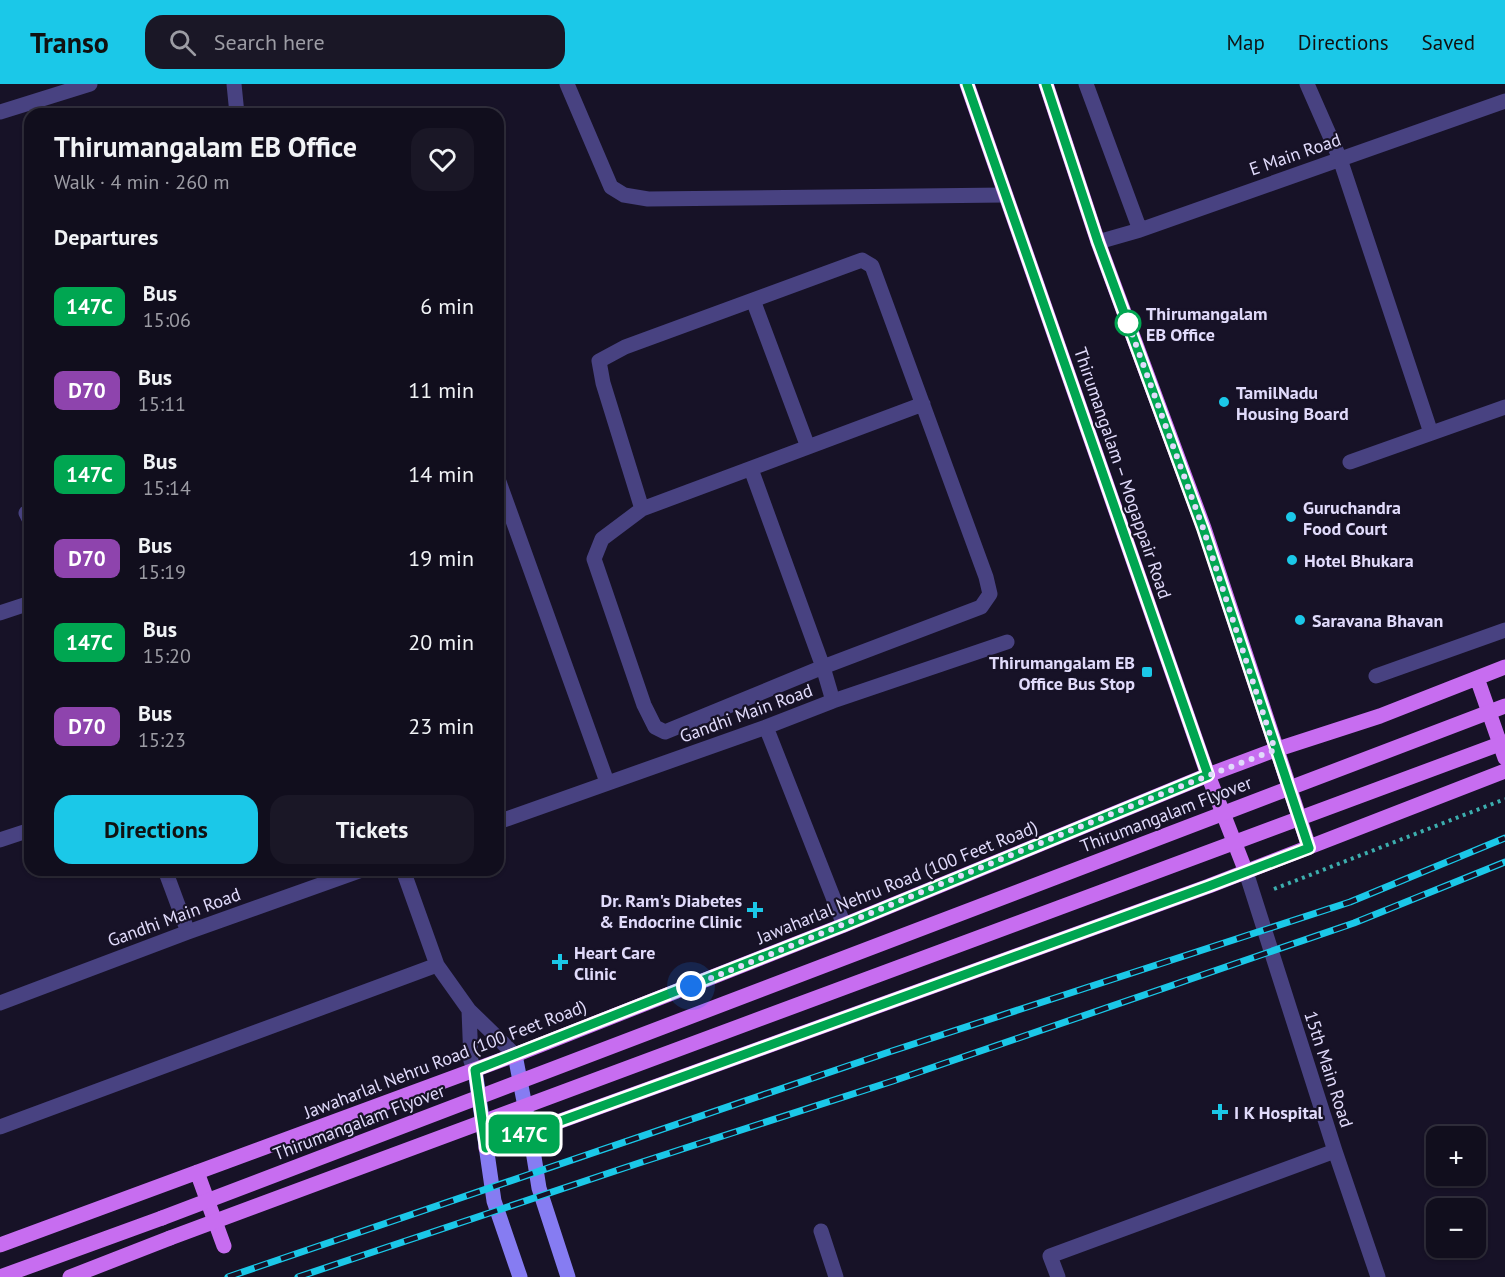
<!DOCTYPE html>
<html lang="en">
<head>
<meta charset="utf-8">
<style>
	:root { --surface:#110e1d; --page:#1a1726; --text:#f1f3f6; --muted:#9c9ca4; --line:#302e3b; --accent:#1bc8e8 }
	body { margin:0; font-family:"PT Sans",sans-serif; background:var(--page); color:var(--text); height:100vh; display:flex; flex-direction:column; font-size:22px; white-space:nowrap }
	* { box-sizing:border-box; margin:0 }
	p { font-size:20px; color:var(--muted) }
	.icon { flex:none; width:33px; height:33px; fill:none; stroke:currentColor; stroke-width:2; stroke-linecap:round; stroke-linejoin:round }
	.map { position:relative; flex:1; overflow:hidden }
	.drawer { position:absolute; left:24px; top:24px; width:480px; height:768px; display:flex; flex-direction:column; background:var(--surface); border-radius:18px; box-shadow:0 2px 4px #0004,0 0 0 2px var(--line) }
	.drawer>* { flex:none }
	.badge { padding:0 12px; border-radius:9px; font-size:21px; line-height:39px }
	.controls { position:absolute; left:1426px; top:1042px; display:grid; gap:12px }
	.controls a { display:grid; place-items:center; width:60px; height:60px; border-radius:12px; background:var(--surface); box-shadow:0 2px 4px #0004,0 0 0 2px var(--line); font-size:30px }
	.you { position:absolute; width:30px; height:30px; margin:-15px; border:4px solid #fff; border-radius:50%; background:#1a73e8; box-shadow:0 0 0 9px #1a73e833 }
	.map>.badge { position:absolute; translate:-50% -50%; box-shadow:0 0 0 3px #fff }
	h2 { padding:0 30px; font-size:22px; line-height:54px }
	.round { display:grid; place-items:center; flex:none; width:63px; height:63px; border-radius:18px; background:var(--page) }
	.summary { display:flex; align-items:center; justify-content:space-between; height:102px; padding:0 30px }
	h1 { font-size:28px; font-weight:600; line-height:45px }
	.cta { display:flex; gap:12px; margin-top:auto; padding:12px 30px }
	.cta a { flex:1; height:69px; border-radius:18px; background:var(--accent); color:#111; font-size:24px; font-weight:600; line-height:69px; text-align:center }
	.cta a+a { background:var(--page); color:var(--text) }
	ul { padding:0; list-style:none }
	li { display:flex; align-items:center; gap:18px; height:84px; padding:0 30px }
	li div { flex:1 }
	li b { display:block; font-size:22px }
	li em { font-style:normal }
	li .badge { min-width:66px; font-weight:700; text-align:center }
	header { display:flex; align-items:center; gap:36px; box-sizing:border-box; height:84px; padding:0 30px; background:var(--accent); color:#111 }
	header strong { font-size:28px }
	nav { display:flex; gap:33px; margin-inline-start:auto; font-size:21px }
	.search { width:420px; height:54px; background:var(--page); display:flex; align-items:center; gap:15px; box-sizing:border-box; padding:0 21px; border-radius:18px; color:var(--muted); font-size:22px }
	.map>svg:first-child { display:block }
	.lines { fill:none; stroke-linecap:round; stroke-linejoin:round }
	.path { stroke:#3caeae; stroke-width:4; stroke-dasharray:3 4.5; stroke-linecap:butt }
	.street { stroke:#484281; stroke-width:15 }
	.secondary { stroke:#867cf2; stroke-width:15 }
	.primary { stroke:#c76df0; stroke-width:15 }
	.rail-casing { stroke:#1bc8e8; stroke-width:7 }
	.rail { stroke:#171227; stroke-width:4.5; stroke-dasharray:14; stroke-linecap:butt }
	.primary-bridge { stroke:#c76df0; stroke-width:15 }
	.line-casing { stroke:#fff; stroke-width:14 }
	.line { stroke:#00a651; stroke-width:9 }
	.walk { stroke:#e1dbfb; stroke-width:6; stroke-dasharray:0 10.8 }
	.stop-dot { fill:#fff; stroke:#00a651; stroke-width:3 }
	.poi-dot { fill:#1bc8e8; stroke:#171227; stroke-width:2 }
	.labels { text-anchor:middle; dominant-baseline:central; stroke-width:4.5; stroke-linejoin:round; paint-order:stroke }
	.street-label { font-size:18px; fill:#e1dbfb; stroke:#171227 }
	.stop-label { font-size:18px; font-weight:bold; fill:#e1dbfb; stroke:#171227; text-anchor:start }
	.poi-label { font-size:18px; font-weight:bold; fill:#e1dbfb; stroke:#171227; text-anchor:start }
</style>
</head>
<body>
<header>
<strong>Transo</strong>
<div class="search"><svg class="icon" aria-label="search" viewBox="0 0 24 24"><circle cx="10" cy="10" r="6"/><path d="M15 15l6 6"/></svg>Search here</div>
<nav><a>Map</a><a>Directions</a><a>Saved</a></nav>
</header>
<div class="map">
<svg width="1505" height="1193" viewBox="0 0 1505 1193">
	<rect width="100%" height="100%" fill="#171227"/>
	<g class="lines">
		<path class="path" d="M1274,805L1505,715"/>
		<path class="street" d="M234,0L237,30
			M567,0L611,103L624,111L648,115L1005,111
			M1086,0L1140,146
			M1307,0L1340,75L1431,349
			M0,28L90,0
			M1098,158L1140,146L1505,17
			M862,176L872,182L986,493L990,510L981,523L823,583L665,648L655,643L644,621L594,475L602,455L642,425L603,299L599,277L625,263Z
			M753,216L808,363
			M1350,378L1505,323
			M751,385L823,583L833,617
			M498,395L607,698
			M642,425L923,320
			M26,429L30,437
			M0,529L30,519
			M1376,592L1505,546
			M766,643L844,841
			M498,738L766,643L833,617L1007,558
			M0,756L30,746
			M165,786L188,848
			M403,786L437,881L469,926L515,971
			M1246,788L1335,1067L1378,1193
			M0,919L188,848L362,786
			M469,926L471,977L475,986
			M0,1043L437,881
			M821,1147L836,1193
			M1058,1193L1050,1172L1335,1067"/>
		<path class="secondary" d="M515,971L530,1048L539,1104L568,1193
			M475,986L494,1117L520,1193"/>
		<path class="primary" d="M967,0L1208,691L1246,788
			M1046,0L1098,158L1204,444L1309,763
			M1477,594L1505,674
			M486,1064L1209,802L1505,687
			M197,1088L224,1162
			M0,1161L515,971L844,841L1208,691L1275,666L1380,632L1505,583
			M0,1193L162,1134
			M70,1193L170,1154"/>
		<defs>
			<path id="rail" d="M228,1193L889,968L1350,818L1505,754
				M298,1193L639,1079L893,997L1354,839L1505,778"/>
		</defs>
		<use href="#rail" class="rail-casing"/>
		<use href="#rail" class="rail"/>
		<path class="primary-bridge" d="M162,1134L1505,622
			M170,1154L1505,658"/>
	</g>
	<g class="lines">
		<defs>
			<path id="line" d="M967,0L1208,691L844,841L475,986L486,1064L1209,802L1309,764L1203,444L1098,158L1046,0"/>
		</defs>
		<use href="#line" class="line-casing"/>
		<use href="#line" class="line"/>
		<path class="walk" d="M691,902C886,825 1079,740 1275,666L1203,444L1128,239"/>
	</g>
	<circle class="stop-dot" cx="1128" cy="239" r="12"/>
	<g class="poi-dot">
		<circle cx="1224" cy="318" r="6"/>
		<circle cx="1291" cy="433" r="6"/>
		<circle cx="1292" cy="476" r="6"/>
		<circle cx="1300" cy="536" r="6"/>
		<rect x="1141" y="582" width="12" height="12" rx="3"/>
		<path d="M752 817h6v6h6v6h-6v6h-6v-6h-6v-6h6z"/>
		<path d="M557 869h6v6h6v6h-6v6h-6v-6h-6v-6h6z"/>
		<path d="M1217 1019h6v6h6v6h-6v6h-6v-6h-6v-6h6z"/>
	</g>
	<g class="labels">
		<g class="street-label">
			<text transform="translate(1295 70) rotate(-19)">E Main Road</text>
			<text transform="translate(1123 389) rotate(71)">Thirumangalam – Mogappair Road</text>
			<text transform="translate(746 629) rotate(-20)">Gandhi Main Road</text>
			<text transform="translate(1166 730) rotate(-21)">Thirumangalam Flyover</text>
			<text transform="translate(897 798) rotate(-22)">Jawaharlal Nehru Road (100 Feet Road)</text>
			<text transform="translate(174 833) rotate(-20)">Gandhi Main Road</text>
			<text transform="translate(445 975) rotate(-21)">Jawaharlal Nehru Road (100 Feet Road)</text>
			<text transform="translate(1329 985) rotate(72)">15th Main Road</text>
			<text transform="translate(359 1038) rotate(-21)">Thirumangalam Flyover</text>
		</g>
		<g class="stop-label">
			<text x="1146" y="229">Thirumangalam<tspan x="1146" dy="21">EB Office</tspan></text>
		</g>
		<g class="poi-label">
			<text x="1236" y="308">TamilNadu<tspan x="1236" dy="21">Housing Board</tspan></text>
			<text x="1303" y="423">Guruchandra<tspan x="1303" dy="21">Food Court</tspan></text>
			<text x="1304" y="476">Hotel Bhukara</text>
			<text x="1312" y="536">Saravana Bhavan</text>
			<text x="1135" y="578" text-anchor="end">Thirumangalam EB<tspan x="1135" dy="21">Office Bus Stop</tspan></text>
			<text x="742" y="816" text-anchor="end">Dr. Ram's Diabetes<tspan x="742" dy="21">&amp; Endocrine Clinic</tspan></text>
			<text x="574" y="868">Heart Care<tspan x="574" dy="21">Clinic</tspan></text>
			<text x="1234" y="1028">I K Hospital</text>
		</g>
	</g>
</svg>
<div class="controls">
<a>+</a>
<a>−</a>
</div>
<div class="you" style="left:691px;top:902px"></div>
<b class="badge" style="left:524px;top:1050px;background:#00a651;color:#fff">147C</b>
<section class="drawer">
<div class="summary"><div><h1>Thirumangalam EB Office</h1><p>Walk · 4 min · 260 m</p></div><a class="round"><svg class="icon" aria-label="heart" viewBox="0 0 24 24"><path d="M12 20l-8-8c-3-5 5-10 8-4 3-6 11-1 8 4z"/></svg></a></div>
<h2>Departures</h2>
<ul>
<li><span class="badge" style="background:#00a651;color:#fff">147C</span><div><b>Bus</b><p>15:06</p></div><em>6 min</em></li>
<li><span class="badge" style="background:#8e44ad;color:#fff">D70</span><div><b>Bus</b><p>15:11</p></div><em>11 min</em></li>
<li><span class="badge" style="background:#00a651;color:#fff">147C</span><div><b>Bus</b><p>15:14</p></div><em>14 min</em></li>
<li><span class="badge" style="background:#8e44ad;color:#fff">D70</span><div><b>Bus</b><p>15:19</p></div><em>19 min</em></li>
<li><span class="badge" style="background:#00a651;color:#fff">147C</span><div><b>Bus</b><p>15:20</p></div><em>20 min</em></li>
<li><span class="badge" style="background:#8e44ad;color:#fff">D70</span><div><b>Bus</b><p>15:23</p></div><em>23 min</em></li>
</ul>
<div class="cta"><a>Directions</a><a>Tickets</a></div>
</section>
</div>
</body>
</html>
